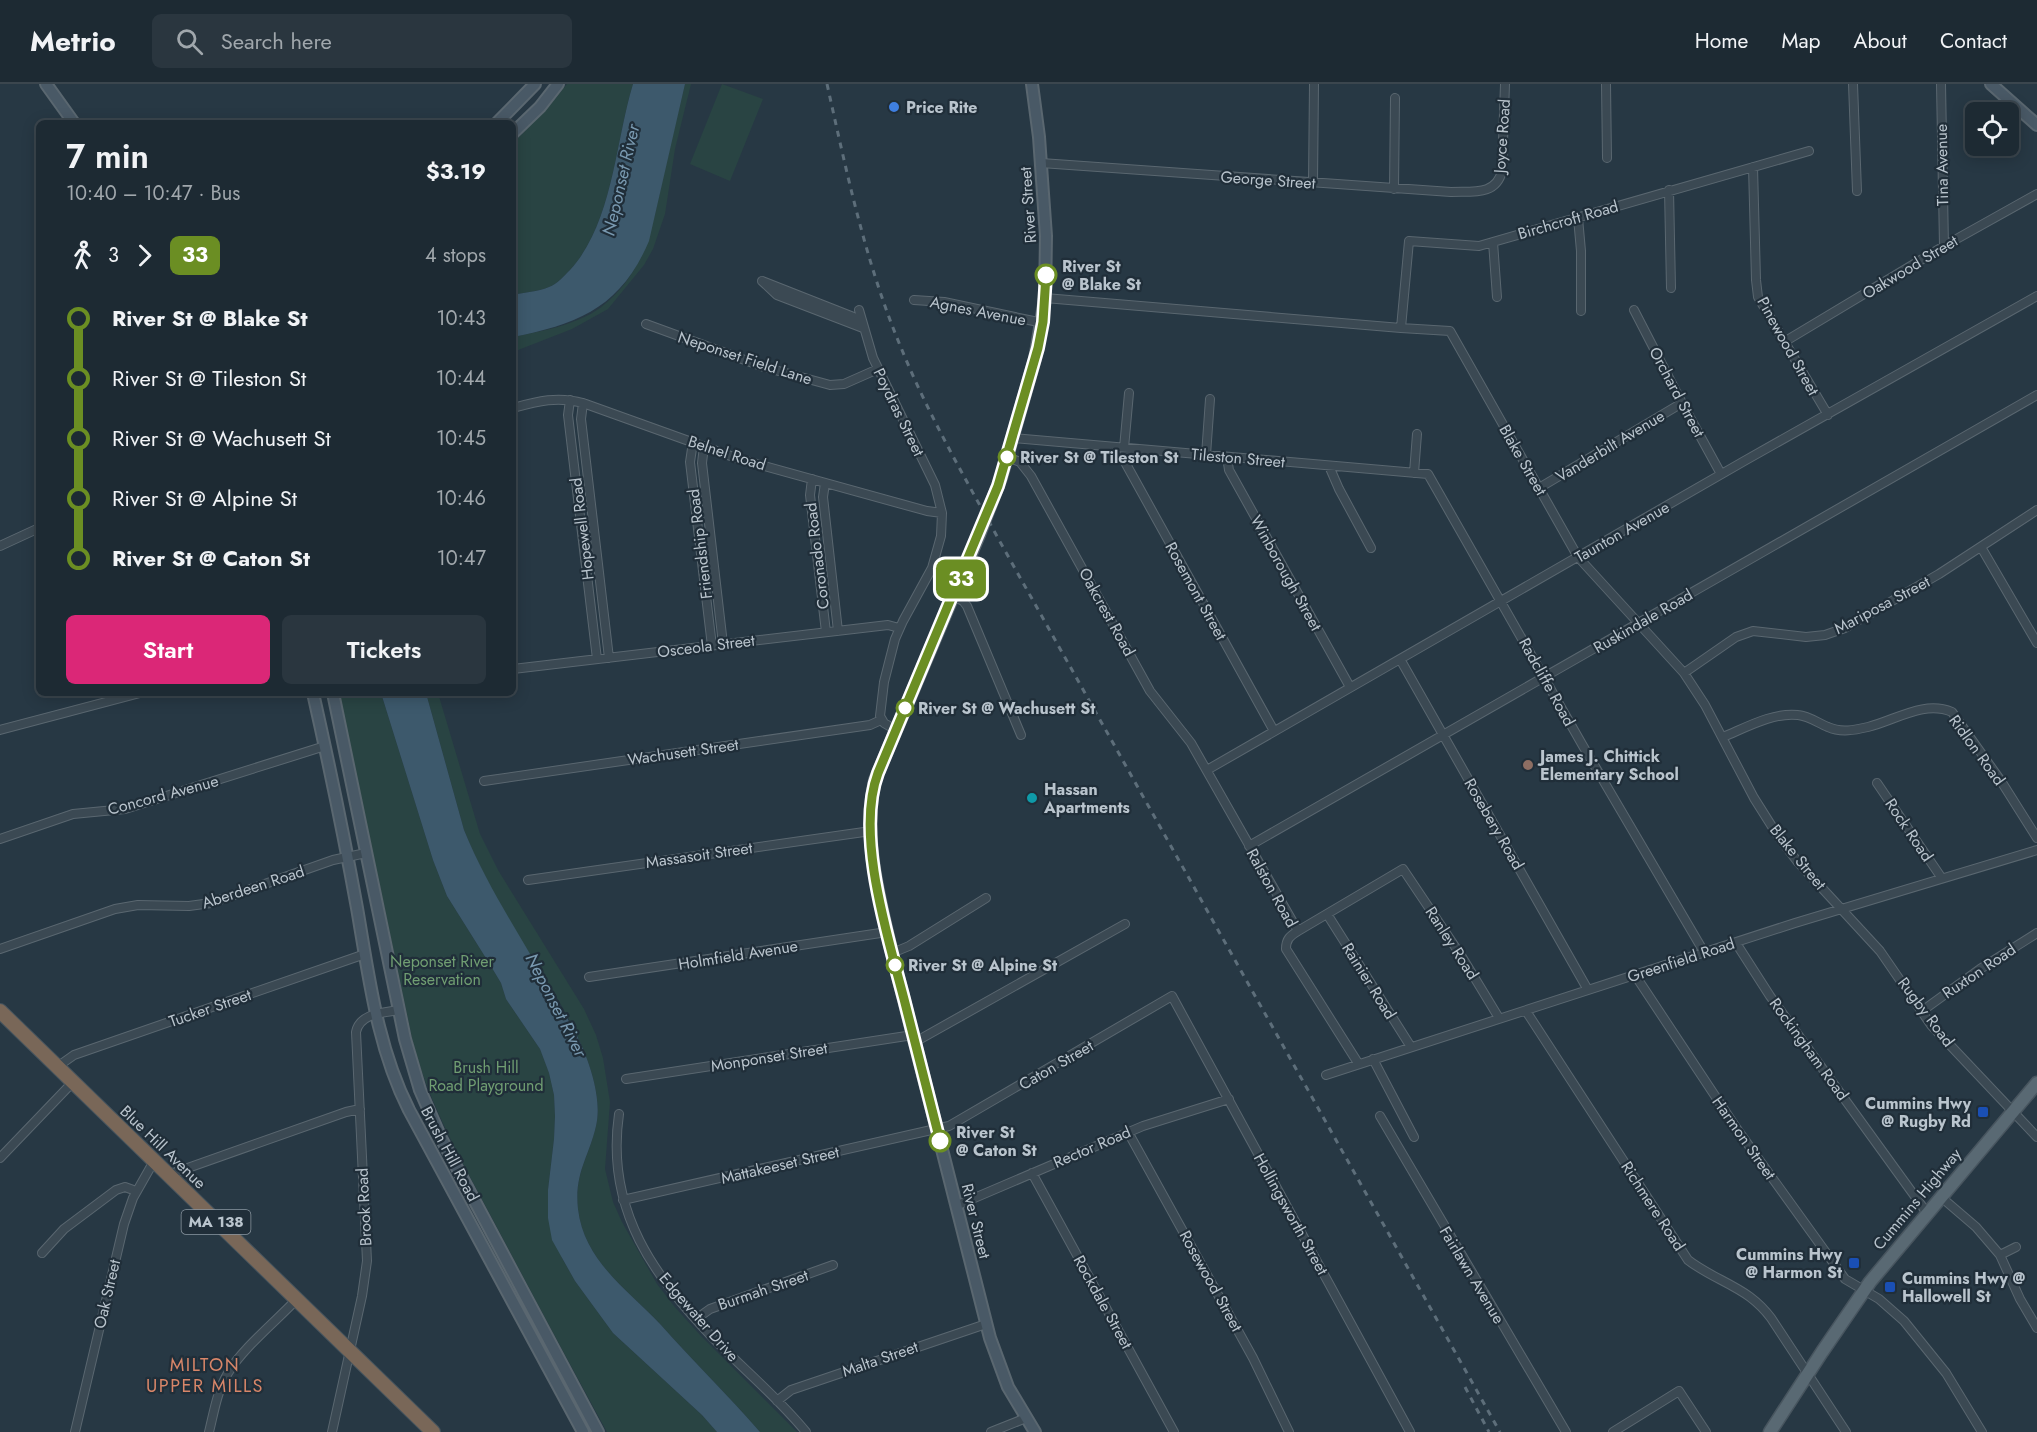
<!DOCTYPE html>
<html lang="en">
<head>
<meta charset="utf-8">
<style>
	:root { --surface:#1d2a33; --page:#2a363f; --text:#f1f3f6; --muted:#a0a7ac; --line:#3b464e; --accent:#db2777 }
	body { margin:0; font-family:Jost,sans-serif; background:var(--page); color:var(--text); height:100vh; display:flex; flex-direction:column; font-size:22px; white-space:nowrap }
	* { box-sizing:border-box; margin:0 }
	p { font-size:20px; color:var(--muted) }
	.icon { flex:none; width:33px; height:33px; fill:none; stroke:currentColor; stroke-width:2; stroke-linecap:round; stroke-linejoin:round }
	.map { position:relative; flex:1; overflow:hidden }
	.details { position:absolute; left:36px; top:36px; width:480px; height:576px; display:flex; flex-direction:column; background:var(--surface); border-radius:9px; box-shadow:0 3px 15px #0003,0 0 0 2px var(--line) }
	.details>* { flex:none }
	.badge { padding:0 12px; border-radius:9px; font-size:21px; line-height:39px }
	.fabs { position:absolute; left:1965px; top:18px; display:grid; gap:12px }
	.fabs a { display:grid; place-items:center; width:54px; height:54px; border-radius:9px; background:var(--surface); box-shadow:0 3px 15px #0003,0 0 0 2px var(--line); font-size:30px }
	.map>.badge { position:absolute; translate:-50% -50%; box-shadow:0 0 0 3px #fff }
	.legs { display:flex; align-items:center; gap:9px; height:66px; padding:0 30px; font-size:20px }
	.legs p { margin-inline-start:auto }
	.headline { display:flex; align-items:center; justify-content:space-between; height:102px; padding:0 30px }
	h1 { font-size:33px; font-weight:600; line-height:45px }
	.cta { display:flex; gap:12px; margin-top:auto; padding:12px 30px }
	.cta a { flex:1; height:69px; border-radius:9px; background:var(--accent); color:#fff; font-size:24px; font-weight:600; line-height:69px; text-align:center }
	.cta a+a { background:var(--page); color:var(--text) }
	ul { padding:0 30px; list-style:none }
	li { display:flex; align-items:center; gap:21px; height:60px; font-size:22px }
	li i { display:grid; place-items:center; width:9px; height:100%; margin:0 8px; background:currentColor }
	li i::after { content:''; width:15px; height:15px; margin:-8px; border:4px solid; border-radius:50%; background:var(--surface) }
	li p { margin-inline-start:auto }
	li:first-child i { background:linear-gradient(#0000 50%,currentColor 0) }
	li:last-child i { background:linear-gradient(currentColor 50%,#0000 0) }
	header { display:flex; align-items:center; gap:36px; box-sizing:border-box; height:84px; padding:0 30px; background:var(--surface); border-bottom:2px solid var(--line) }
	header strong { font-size:28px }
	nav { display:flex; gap:33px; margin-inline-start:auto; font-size:21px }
	.search { width:420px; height:54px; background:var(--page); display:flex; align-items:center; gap:15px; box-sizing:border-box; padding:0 21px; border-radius:9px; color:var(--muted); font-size:22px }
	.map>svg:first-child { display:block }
	.green { fill:#294443 }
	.water { fill:#3d596c }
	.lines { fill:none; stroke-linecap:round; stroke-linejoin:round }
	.street-casing { stroke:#5a6770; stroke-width:10 }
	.secondary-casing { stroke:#5a6770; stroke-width:14 }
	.primary-casing { stroke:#48555f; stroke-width:15 }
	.highway-casing { stroke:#46545e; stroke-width:16 }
	.street { stroke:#3b4953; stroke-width:8 }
	.secondary { stroke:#495966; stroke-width:10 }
	.primary { stroke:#596973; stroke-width:12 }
	.highway { stroke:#796758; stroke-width:14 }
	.rail { stroke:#5d6e7a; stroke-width:3; stroke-dasharray:6 6; stroke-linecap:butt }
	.secondary-bridge-casing { stroke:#5a6770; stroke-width:14; stroke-linecap:butt }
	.secondary-bridge { stroke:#495966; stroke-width:10 }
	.line-1-casing { stroke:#fff; stroke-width:14 }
	.line-1 { stroke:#6b8e23; stroke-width:9 }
	.shop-dot { fill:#3f7fe0; stroke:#202e39; stroke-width:2 }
	.stop-1-dot { fill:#fff; stroke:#6b8e23; stroke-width:3 }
	.education-dot { fill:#8d6e63; stroke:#202e39; stroke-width:2 }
	.culture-dot { fill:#0f9aa8; stroke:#202e39; stroke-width:2 }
	.transit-dot { fill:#1a4fb4; stroke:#202e39; stroke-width:2 }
	.labels { text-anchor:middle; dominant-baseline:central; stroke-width:4.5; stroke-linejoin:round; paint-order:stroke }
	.shield { fill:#202e39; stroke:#8b97a1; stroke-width:1.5 }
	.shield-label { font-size:15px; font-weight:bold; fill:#b9c4cd }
	.poi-label { font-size:16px; font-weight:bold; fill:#b9c4cd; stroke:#202e39; text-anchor:start }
	.street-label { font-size:16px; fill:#b9c4cd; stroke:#202e39 }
	.stop-label { font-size:16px; font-weight:bold; fill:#b9c4cd; stroke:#202e39; text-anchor:start }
	.park-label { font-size:16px; fill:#709e72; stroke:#202e39 }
	.water-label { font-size:18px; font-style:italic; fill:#7999b0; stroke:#202e39 }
	.neighbourhood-label { font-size:18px; letter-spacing:1.5px; fill:#d88669; stroke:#202e39 }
</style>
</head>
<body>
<header>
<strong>Metrio</strong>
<div class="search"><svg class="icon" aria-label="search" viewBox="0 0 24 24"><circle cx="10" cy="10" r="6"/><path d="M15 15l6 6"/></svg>Search here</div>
<nav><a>Home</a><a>Map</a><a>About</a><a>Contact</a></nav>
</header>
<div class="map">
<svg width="2037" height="1348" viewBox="0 0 2037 1348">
	<rect width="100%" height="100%" fill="#273844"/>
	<path class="green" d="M567,0H633C615,59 613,139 570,186C564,192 557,200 549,203C537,208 525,208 513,211V59L545,27Z
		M685,0H691L675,65L665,130L653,165L644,181L608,225L572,245L513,268V253C542,247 576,241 600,224C647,188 653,138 665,85C671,57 678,29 685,0Z
		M722,0L763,15L730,97L690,80Z
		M339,609H381L433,776L447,812L489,879L501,899L506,915L540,965L549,989L554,1011L555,1032L554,1055L548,1106L562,1174L575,1197L613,1249L702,1331L717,1348H607C568,1277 530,1206 492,1134C462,1077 430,1022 413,959Z
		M426,609H438L480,750L498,786L584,925L596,951L603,974L610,1018L605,1085L613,1118L622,1138L657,1200L674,1222L701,1252L797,1348H760C728,1311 693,1277 661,1241C628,1206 584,1177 578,1125C574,1090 589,1073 596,1042C601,1021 594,994 587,975C568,924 534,879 506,832C490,804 476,776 464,746Z"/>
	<path class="water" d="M633,0H685L649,157C621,223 579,240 513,253V211C525,208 537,208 549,203C557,200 564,192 570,186C613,139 615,59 633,0Z
		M381,609H426L464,746C488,805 523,855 553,910C565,931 579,952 587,975C594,994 601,1021 596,1042C589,1073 574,1089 578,1125C584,1177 628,1206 661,1241C693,1277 728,1311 760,1348H717L702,1331L613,1249L575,1197L552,1156L548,1134V1106L554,1055L555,1032L554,1011L549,989L540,965L506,915L501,899L489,879L447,812L433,776Z"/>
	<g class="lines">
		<defs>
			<path id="street" d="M1606,0L1607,74
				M1853,0L1857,107
				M1941,0L1944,162
				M1041,79L1451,108C1472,107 1496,112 1502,87L1505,0
				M1753,83L1756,196L1758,213L1828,331
				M1313,98L1314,0
				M1394,105L1395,14
				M1669,106L1671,204
				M1578,134L1581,167V227
				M1493,158L1497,213
				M762,197L777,211L863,244
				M762,197L861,236
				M1045,214L1401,244L1450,247L1578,473L1684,589L1705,621L1754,714L1778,752L1797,777L1880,867L1931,941L2037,1053
				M914,216L944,218L1043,239
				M859,226L873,274L935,401L942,429L941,452L932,484L903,537L895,555L884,598L880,632L884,639L896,646
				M1634,226L1682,319L1721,390
				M646,240L764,283L830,301L844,300L878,285
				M1401,244L1409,157L1479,162L1809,67
				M1784,258L1944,162L2037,110
				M1129,309L1124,364L1126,380L1274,647
				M570,316L568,331L597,575
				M583,319L581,335L609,574
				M513,324C538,317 558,312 583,319L739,375L927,427L942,429
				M1012,354L1428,390L1583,662L1704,868
				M693,358L690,378L712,562
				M704,362L702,379L723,560
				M1206,371L1210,315
				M1007,373L1020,378L1031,392L1150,607L1191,659L1298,847
				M1227,373L1229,386L1350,603
				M1329,382L1339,405L1371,464
				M1414,389L1417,350
				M812,395L810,411L826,548
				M825,399L823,413L838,547
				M1539,404L1682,319
				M0,462L39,444
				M1981,463L2037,559
				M953,512L963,517L967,522L1021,651
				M1400,575L1588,906
				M513,585L888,541L899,544
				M1684,589L1736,553L1753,547L1806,553L1825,551L1845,544L1939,490L2037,426
				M0,646L140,609
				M1723,653C1745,644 1773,628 1798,631C1809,632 1818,639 1828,643C1841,649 1855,646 1868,643C1896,636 1924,616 1952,628L2001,697L2037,754
				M1207,686L1746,376L2037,212
				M484,697L870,641L881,636
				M1877,699L1941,793
				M0,755L73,730L125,725L325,662
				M1249,762L2037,311
				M528,796L871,747
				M1327,830L1411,963
				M1736,859L1770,912L1927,1129
				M0,865L115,825L138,821L189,822L211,819L333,776L366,769
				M892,869L909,862L986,814
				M1635,891L1737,1045L1845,1195L1879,1215L1904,1237L1946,1289L1982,1348
				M589,893L887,848
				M1526,927L1688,1176C1707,1191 1731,1199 1750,1213C1758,1219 1765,1226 1771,1234L1846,1348
				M1922,927L1980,885L2037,849
				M915,958L1125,840
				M1373,975L1414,1053
				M1358,979L1286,865C1286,855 1290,852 1298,847L1403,785L1462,873L1499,934
				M57,983L74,971L365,870
				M1326,991L1795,839L2037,766
				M626,995L913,951
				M619,1030C605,1126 654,1194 719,1260C748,1289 780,1316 806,1348
				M1380,1032L1566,1348
				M1128,1048L1253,1274L1289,1348
				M0,1074L73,998
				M1032,1089L1174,1348
				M168,1091L346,1028L360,1025
				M1941,1113L1976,1143L2000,1171L2020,1215L2037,1244
				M623,1116L949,1042L1172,912L1410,1348
				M958,1121L1143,1042L1229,1015
				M42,1169L64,1145L116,1106L125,1103L136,1107
				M2000,1171L2016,1163
				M696,1235L710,1225L833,1181
				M777,1317L791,1306L986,1240
				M75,1348L124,1140L133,1114L154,1077
				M209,1348C214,1328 217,1307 228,1289C241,1266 277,1236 296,1216
				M332,1348L362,1212L367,1177L356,948C360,929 383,929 399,926
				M991,1348L1026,1334
				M1613,1348L1679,1307L1706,1348"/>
			<path id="secondary" d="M46,0L74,39
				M1991,0L2037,41
				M497,39L535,0
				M513,49L540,23L558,0
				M991,420L1001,394L1035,275L1045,214L1046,152L1039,53L1032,0
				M979,451L875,696C862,753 879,813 892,869L990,1254L1008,1303L1035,1348
				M313,609C329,680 344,752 357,824C369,893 377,963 409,1026L583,1348
				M333,609L405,955L420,1006L441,1054L598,1348"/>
			<path id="primary" d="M1770,1348L1822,1268L1870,1198L2037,999"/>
			<path id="highway" d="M0,927L433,1348"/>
		</defs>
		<use href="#street" class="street-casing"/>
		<use href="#secondary" class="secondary-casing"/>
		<use href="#primary" class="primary-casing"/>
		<use href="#highway" class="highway-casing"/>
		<use href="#street" class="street"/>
		<use href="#secondary" class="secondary"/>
		<use href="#primary" class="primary"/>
		<use href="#highway" class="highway"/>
		<path class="rail" d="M827,0C847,90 866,181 902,266C929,332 965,394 999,456L1500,1348
			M1465,1303L1489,1348"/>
		<defs>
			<path id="secondary-bridge" d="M979,451L991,420"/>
		</defs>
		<use href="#secondary-bridge" class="secondary-bridge-casing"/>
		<use href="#secondary-bridge" class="secondary-bridge"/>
	</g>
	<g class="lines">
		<defs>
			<path id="line-1" d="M940,1057C928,1010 916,962 904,915C888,853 855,750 878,689L998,402L1038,264L1043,238L1046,191"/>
		</defs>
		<use href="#line-1" class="line-1-casing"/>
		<use href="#line-1" class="line-1"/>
	</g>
	<circle class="shop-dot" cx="894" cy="23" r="6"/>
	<g class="stop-1-dot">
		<circle cx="1046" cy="191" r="10"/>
		<circle cx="1007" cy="373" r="8"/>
		<circle cx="905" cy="624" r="8"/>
		<circle cx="895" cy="881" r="8"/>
		<circle cx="940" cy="1057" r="10"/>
	</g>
	<circle class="education-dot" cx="1528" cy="681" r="6"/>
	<circle class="culture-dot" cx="1032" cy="714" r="6"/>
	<g class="transit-dot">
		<rect x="1977" y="1022" width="12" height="12" rx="3"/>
		<rect x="1848" y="1173" width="12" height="12" rx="3"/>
		<rect x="1884" y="1197" width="12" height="12" rx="3"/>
	</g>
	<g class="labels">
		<rect class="shield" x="181.5" y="1126" width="69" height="24" rx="4.5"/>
		<g class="shield-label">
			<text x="216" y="1138">MA 138</text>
		</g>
		<g class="poi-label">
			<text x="906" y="23">Price Rite</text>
			<text x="1540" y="672">James J. Chittick<tspan x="1540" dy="18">Elementary School</tspan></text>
			<text x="1044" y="705">Hassan<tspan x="1044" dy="18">Apartments</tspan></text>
			<text x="1971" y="1019" text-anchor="end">Cummins Hwy<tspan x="1971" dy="18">@ Rugby Rd</tspan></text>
			<text x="1842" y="1170" text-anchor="end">Cummins Hwy<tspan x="1842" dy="18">@ Harmon St</tspan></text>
			<text x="1902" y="1194">Cummins Hwy @<tspan x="1902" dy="18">Hallowell St</tspan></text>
		</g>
		<g class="street-label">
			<text transform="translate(1502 52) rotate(-86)">Joyce Road</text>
			<text transform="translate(1942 81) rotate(-91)">Tina Avenue</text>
			<text transform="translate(1268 96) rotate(4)">George Street</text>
			<text transform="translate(1028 121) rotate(-94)">River Street</text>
			<text transform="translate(1568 136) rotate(-16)">Birchcroft Road</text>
			<text transform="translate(1910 183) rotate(-31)">Oakwood Street</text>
			<text transform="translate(978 227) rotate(11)">Agnes Avenue</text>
			<text transform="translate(1788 262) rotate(61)">Pinewood Street</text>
			<text transform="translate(745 274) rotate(18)">Neponset Field Lane</text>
			<text transform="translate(1677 308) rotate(62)">Orchard Street</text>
			<text transform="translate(899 328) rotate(64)">Poydras Street</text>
			<text transform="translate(1610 362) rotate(-31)">Vanderbilt Avenue</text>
			<text transform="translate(727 369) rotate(18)">Belnel Road</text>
			<text transform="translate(1238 374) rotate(5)">Tileston Street</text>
			<text transform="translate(1523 376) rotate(60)">Blake Street</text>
			<text transform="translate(582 445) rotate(-97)">Hopewell Road</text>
			<text transform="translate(1622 448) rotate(-30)">Taunton Avenue</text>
			<text transform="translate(700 460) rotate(-97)">Friendship Road</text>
			<text transform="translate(817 472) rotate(-97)">Coronado Road</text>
			<text transform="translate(1286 489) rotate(61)">Winborough Street</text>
			<text transform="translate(1196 507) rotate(61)">Rosemont Street</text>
			<text transform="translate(1882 521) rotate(-28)">Mariposa Street</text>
			<text transform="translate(1107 528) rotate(61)">Oakcrest Road</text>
			<text transform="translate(1643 537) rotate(-30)">Ruskindale Road</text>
			<text transform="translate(706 562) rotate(-7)">Osceola Street</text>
			<text transform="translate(1547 598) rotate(61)">Radcliffe Road</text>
			<text transform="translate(1977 666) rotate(54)">Ridlon Road</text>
			<text transform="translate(683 668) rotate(-8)">Wachusett Street</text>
			<text transform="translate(163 711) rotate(-15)">Concord Avenue</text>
			<text transform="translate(1494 740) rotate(60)">Rosebery Road</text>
			<text transform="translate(1909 746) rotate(56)">Rock Road</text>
			<text transform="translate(699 771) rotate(-8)">Massasoit Street</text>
			<text transform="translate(1798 773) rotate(51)">Blake Street</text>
			<text transform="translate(253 803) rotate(-18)">Aberdeen Road</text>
			<text transform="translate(1272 804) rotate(61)">Ralston Road</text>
			<text transform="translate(1452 859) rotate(57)">Ranley Road</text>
			<text transform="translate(738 871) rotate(-9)">Holmfield Avenue</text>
			<text transform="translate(1681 876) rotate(-18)">Greenfield Road</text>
			<text transform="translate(1979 887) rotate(-34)">Ruxton Road</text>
			<text transform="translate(1369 897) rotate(58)">Rainier Road</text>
			<text transform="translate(210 924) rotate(-19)">Tucker Street</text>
			<text transform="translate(1926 928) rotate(53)">Rugby Road</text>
			<text transform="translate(1809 965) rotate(54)">Rockingham Road</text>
			<text transform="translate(769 973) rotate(-9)">Monponset Street</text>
			<text transform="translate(1056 981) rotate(-30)">Caton Street</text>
			<text transform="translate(1744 1054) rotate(55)">Harmon Street</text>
			<text transform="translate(163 1063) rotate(44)">Blue Hill Avenue</text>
			<text transform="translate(1092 1063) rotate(-23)">Rector Road</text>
			<text transform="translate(450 1070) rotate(62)">Brush Hill Road</text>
			<text transform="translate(780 1081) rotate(-13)">Mattakeeset Street</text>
			<text transform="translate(1917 1115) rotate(-50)">Cummins Highway</text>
			<text transform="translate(1653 1122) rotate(57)">Richmere Road</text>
			<text transform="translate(364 1123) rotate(-93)">Brook Road</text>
			<text transform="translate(1291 1130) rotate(61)">Hollingsworth Street</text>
			<text transform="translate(976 1137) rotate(76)">River Street</text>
			<text transform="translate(1472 1191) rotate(59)">Fairlawn Avenue</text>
			<text transform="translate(1211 1197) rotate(61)">Rosewood Street</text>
			<text transform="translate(763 1206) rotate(-19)">Burmah Street</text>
			<text transform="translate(107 1210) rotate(-77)">Oak Street</text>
			<text transform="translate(1103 1218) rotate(61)">Rockdale Street</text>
			<text transform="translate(699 1233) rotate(49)">Edgewater Drive</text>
			<text transform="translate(880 1275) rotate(-19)">Malta Street</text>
		</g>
		<g class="stop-label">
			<text x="1062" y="182">River St<tspan x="1062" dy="18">@ Blake St</tspan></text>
			<text x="1020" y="373">River St @ Tileston St</text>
			<text x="918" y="624">River St @ Wachusett St</text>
			<text x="908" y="881">River St @ Alpine St</text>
			<text x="956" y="1048">River St<tspan x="956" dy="18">@ Caton St</tspan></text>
		</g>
		<g class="park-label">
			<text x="442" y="877">Neponset River<tspan x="442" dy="18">Reservation</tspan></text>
			<text x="486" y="983">Brush Hill<tspan x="486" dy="18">Road Playground</tspan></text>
		</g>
		<g class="water-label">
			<text transform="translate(621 96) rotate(-77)">Neponset River</text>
			<text transform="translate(556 921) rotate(63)">Neponset River</text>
		</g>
		<g class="neighbourhood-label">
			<text x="205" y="1281">MILTON<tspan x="205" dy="21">UPPER MILLS</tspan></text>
		</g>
	</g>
</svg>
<div class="fabs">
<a><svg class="icon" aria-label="locate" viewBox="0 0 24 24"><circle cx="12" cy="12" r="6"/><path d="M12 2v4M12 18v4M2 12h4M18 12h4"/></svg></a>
</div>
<b class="badge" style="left:961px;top:495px;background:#6b8e23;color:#fff">33</b>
<section class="details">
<div class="headline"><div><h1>7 min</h1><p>10:40 – 10:47 · Bus</p></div><b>$3.19</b></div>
<div class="legs"><svg class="icon" aria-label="walk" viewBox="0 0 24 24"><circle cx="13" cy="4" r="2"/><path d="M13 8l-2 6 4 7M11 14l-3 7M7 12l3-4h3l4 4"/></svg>3<svg class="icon" aria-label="forward" viewBox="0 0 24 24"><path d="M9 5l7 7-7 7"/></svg><b class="badge" style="background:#6b8e23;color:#fff">33</b><p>4 stops</p></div>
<ul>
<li><i style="color:#6b8e23"></i><b>River St @ Blake St</b><p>10:43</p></li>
<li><i style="color:#6b8e23"></i><span>River St @ Tileston St</span><p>10:44</p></li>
<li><i style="color:#6b8e23"></i><span>River St @ Wachusett St</span><p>10:45</p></li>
<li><i style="color:#6b8e23"></i><span>River St @ Alpine St</span><p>10:46</p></li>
<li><i style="color:#6b8e23"></i><b>River St @ Caton St</b><p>10:47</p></li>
</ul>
<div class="cta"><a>Start</a><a>Tickets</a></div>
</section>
</div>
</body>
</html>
